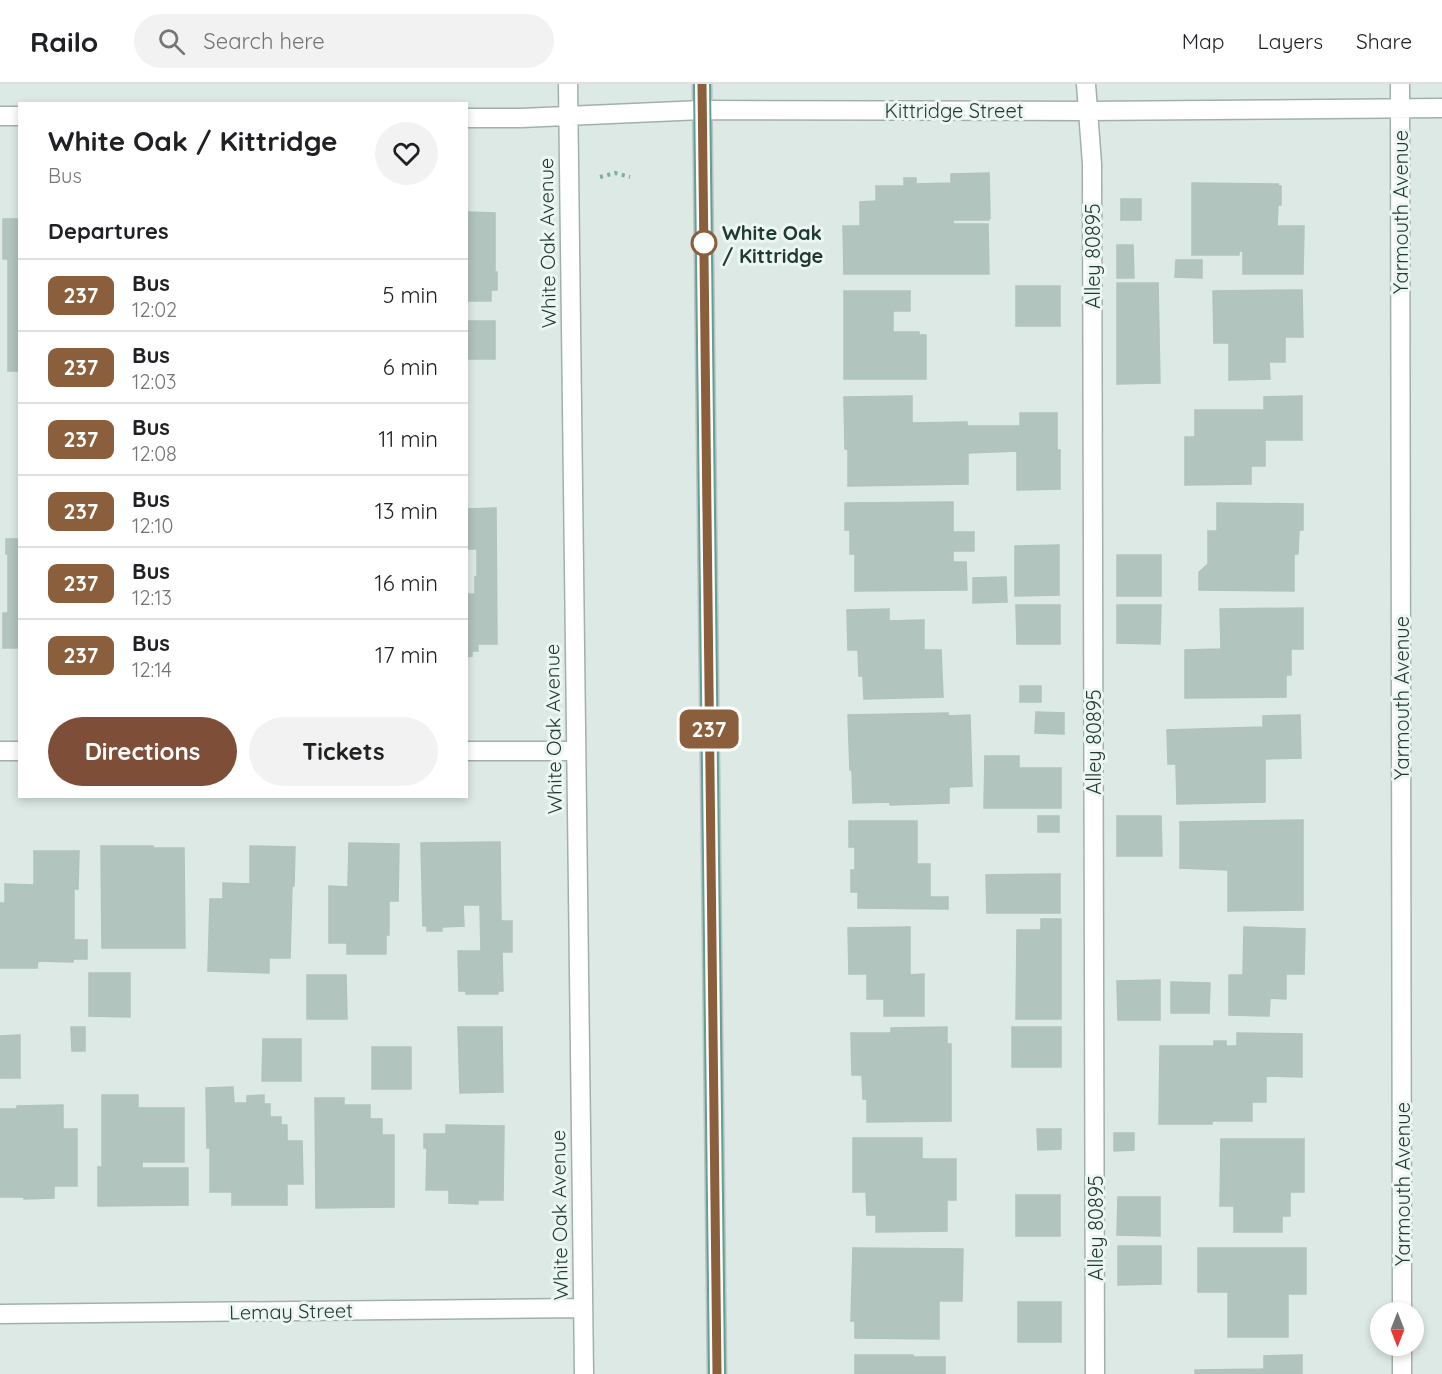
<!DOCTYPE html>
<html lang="en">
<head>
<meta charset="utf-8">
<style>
	:root { --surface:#fff; --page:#f2f2f2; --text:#202124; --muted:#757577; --line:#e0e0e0; --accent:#7f4e38 }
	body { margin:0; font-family:Quicksand,sans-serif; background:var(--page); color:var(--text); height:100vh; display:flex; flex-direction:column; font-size:22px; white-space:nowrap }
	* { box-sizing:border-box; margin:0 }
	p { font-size:20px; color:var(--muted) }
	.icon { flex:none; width:33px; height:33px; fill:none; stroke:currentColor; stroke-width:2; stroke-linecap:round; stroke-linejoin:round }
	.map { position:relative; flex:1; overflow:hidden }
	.panel { position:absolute; left:18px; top:18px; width:450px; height:696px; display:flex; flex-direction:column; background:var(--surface); border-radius:0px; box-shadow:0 3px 9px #0003 }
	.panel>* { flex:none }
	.badge { padding:0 12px; border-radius:9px; font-size:21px; line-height:39px }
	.needle { width:39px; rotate:180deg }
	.buttons { position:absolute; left:1370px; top:1218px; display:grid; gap:12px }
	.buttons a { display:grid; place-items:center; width:54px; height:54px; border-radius:50%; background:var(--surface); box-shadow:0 3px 9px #0003; font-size:30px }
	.map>.badge { position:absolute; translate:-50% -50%; box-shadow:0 0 0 3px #fff }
	h2 { padding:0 30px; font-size:22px; line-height:54px }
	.round { display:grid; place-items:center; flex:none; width:63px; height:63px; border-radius:32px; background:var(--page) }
	.head { display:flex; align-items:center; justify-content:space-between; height:102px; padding:0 30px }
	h1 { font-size:28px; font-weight:800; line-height:45px }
	.button { display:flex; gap:12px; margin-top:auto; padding:12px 30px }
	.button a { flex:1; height:69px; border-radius:36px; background:var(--accent); color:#fff; font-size:24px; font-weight:800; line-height:69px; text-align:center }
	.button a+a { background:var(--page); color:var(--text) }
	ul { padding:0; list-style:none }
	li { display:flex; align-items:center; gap:18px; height:72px; padding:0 30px; border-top:2px solid var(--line) }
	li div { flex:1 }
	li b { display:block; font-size:22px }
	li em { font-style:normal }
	li .badge { min-width:66px; font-weight:700; text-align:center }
	header { display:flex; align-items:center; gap:36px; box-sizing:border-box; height:84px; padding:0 30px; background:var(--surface); border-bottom:2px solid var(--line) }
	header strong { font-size:28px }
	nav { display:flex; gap:33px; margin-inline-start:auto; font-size:21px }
	.search { width:420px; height:54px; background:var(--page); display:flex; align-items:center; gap:15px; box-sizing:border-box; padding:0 21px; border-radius:33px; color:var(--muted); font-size:22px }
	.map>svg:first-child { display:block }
	.building { fill:#b2c4be; stroke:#b0c3bc; stroke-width:1.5 }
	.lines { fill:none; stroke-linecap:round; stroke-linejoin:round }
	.minor-casing { stroke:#a0b1ac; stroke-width:21 }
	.major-casing { stroke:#bcc4c2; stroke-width:21 }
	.path { stroke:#7dada2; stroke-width:4; stroke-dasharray:3 4.5; stroke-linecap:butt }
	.minor { stroke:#fff; stroke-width:18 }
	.major { stroke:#61a094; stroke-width:18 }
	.line-casing { stroke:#fff; stroke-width:14 }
	.line { stroke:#8b5e3c; stroke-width:9 }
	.stop-dot { fill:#fff; stroke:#8b5e3c; stroke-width:3 }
	.labels { text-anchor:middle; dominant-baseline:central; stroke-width:6; stroke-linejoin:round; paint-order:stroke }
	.street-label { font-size:20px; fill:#1f3933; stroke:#edf6f2 }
	.stop-label { font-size:20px; font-weight:bold; fill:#1f3933; stroke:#edf6f2; text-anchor:start }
</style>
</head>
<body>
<header>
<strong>Railo</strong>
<div class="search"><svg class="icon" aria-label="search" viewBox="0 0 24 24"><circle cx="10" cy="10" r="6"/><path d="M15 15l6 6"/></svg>Search here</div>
<nav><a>Map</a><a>Layers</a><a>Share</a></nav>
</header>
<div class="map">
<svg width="1442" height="1290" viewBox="0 0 1442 1290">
	<rect width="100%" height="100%" fill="#dde9e5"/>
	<path class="building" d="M989,89L990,134H989V136H953V140H988L989,190H844L843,142H860V118L876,117V102H904V94H916V100L951,99V90Z
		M1192,99L1278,100V102H1281V121H1278L1277,142H1304L1303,190H1243V167H1239V171H1192Z
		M1121,115H1141V136H1121Z
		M466,128L495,129V188H497V206H491V217H466Z
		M3,135H20V287H8V175H3Z
		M1117,161H1133L1134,194H1117Z
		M1176,176H1202V194L1175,193Z
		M1117,199H1158L1160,299L1117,300Z
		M1016,202H1060V242H1016Z
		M1302,206L1303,253H1285V278H1269L1270,295L1229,296V259H1214L1213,207Z
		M844,207H910V227H893V248H919V251H926V295H844Z
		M466,237H495V275H466Z
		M912,312V339L967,338V342H1020V329H1057V366H1060V405L1017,406V367L968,369V400L848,402V365H845L844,313Z
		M1302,312V356H1265V382H1251V400L1185,401V353H1195V326H1264V313Z
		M953,418V448H974V467H953V478H966L967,506L855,507V470H850V446H845V419Z
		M1217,419L1303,420V446H1299L1298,470H1294V507L1199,506V488L1208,480V447H1217Z
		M496,424L497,560H478V567H472V572L466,573V510H475V493H477V465H466V425Z
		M6,455H20V564H3V529H8V470H6Z
		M1059,461V511L1015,512V462Z
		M1117,471H1161V512H1117Z
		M1006,493L1007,518L973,519V494Z
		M1016,521H1060V560H1017Z
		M1117,521H1161L1160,560L1117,559Z
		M1303,524V565H1291V591H1286V613L1185,614V566L1221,565L1220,525Z
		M889,525V537L924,536V566H941L943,613L864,615L863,592H859L858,566H848L847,526Z
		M1020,602H1041V618H1020Z
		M1036,628L1064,629V650L1035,649Z
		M948,629V632L970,631L972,702L949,703V719L890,721V718L853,719L852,686H850L848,631Z
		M1300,631L1301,674L1265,675V718L1177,720L1176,680H1168L1167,646L1263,643V632Z
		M985,672H1019V684H1061V724H984Z
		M1038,732H1059V748H1038Z
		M1117,732H1161L1162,772H1117Z
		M1303,736V826L1228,827V786L1180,784V738Z
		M849,737H917V780H930V813H948V825L858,824V808H851V786H855V763H849Z
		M500,758L501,837H512V868H502L503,907H498V910H466V907H459L458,867H481L480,821H463L464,842L442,843V847H427V842H423L421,759Z
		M349,759L399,760L398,817H389V851H386V870H347V859H329V802L348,803Z
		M101,762H153V764H184L185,864H102Z
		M250,762L295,763L294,802H292L290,874H269V889L208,887L210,815H223V799L250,800Z
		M34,767H79L78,805H74V856H87V875H73V878L38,877L37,884H0V819H5V800L34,801Z
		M1060,790V829H987L986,791Z
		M1041,835H1061V935H1016L1017,846H1041Z
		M910,843V891L924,890V932H884V915H867V890H849L848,844Z
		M1244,843L1305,845L1304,890H1286V915L1270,914L1269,932L1229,931V891H1243Z
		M89,889H130V933L89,932Z
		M307,891H346L347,935H307Z
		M1160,896V936H1118L1117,897Z
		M1171,898L1210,899L1209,929H1171Z
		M71,943H85V967H72Z
		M458,943H502L503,1008L460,1009Z
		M947,943V960H951V1037L867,1038V1015H863L862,991H852L851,949H891V944Z
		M1012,943H1061V983H1012Z
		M1237,949L1302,950V993L1266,992V1018H1252V1037H1212V1040H1159L1160,962H1214V957H1226V962H1237Z
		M20,951V994H0V952Z
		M263,955H301V997H262Z
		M372,963H411V1005H372Z
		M233,1003L234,1019H247V1012L264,1011V1020H270V1033H281V1041H287V1057H302L303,1100H287V1121H232V1108H210V1064H207L206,1004Z
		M102,1011H138V1024H184V1078H142V1084H188V1121L98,1122V1083H102Z
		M315,1014H344V1021H370V1035H382V1051H394V1123L316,1124Z
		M63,1021V1045H77V1102H54V1114L24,1115V1113H0V1025H17V1022Z
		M446,1041L504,1042L503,1116H478V1120L449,1119V1106H426L427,1064H424V1050H446Z
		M1037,1045H1061V1065L1038,1066Z
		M1114,1049H1134V1066L1114,1067Z
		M853,1054H922V1075H956V1116H947V1147L876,1148V1131H867L866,1108H853Z
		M1221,1055H1304V1108H1290V1132H1282V1148H1234V1122H1220Z
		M1016,1111H1060V1152H1016Z
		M1118,1113H1160V1152L1117,1151Z
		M1118,1162H1161V1200L1118,1201Z
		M853,1164L963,1165L962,1217H939V1255L855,1254V1237H851Z
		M1198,1164H1306V1210H1288V1253H1228V1208H1198Z
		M1018,1218H1061V1258H1018Z
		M855,1271H913V1273H945V1290H855Z
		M1302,1271V1290H1195V1286L1264,1285V1272Z"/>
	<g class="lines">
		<defs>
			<path id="minor" d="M568,0L584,1290
				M1086,0L1092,80L1095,1290
				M1400,0L1402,1228
				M0,32H20
				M466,34H521L702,26L1087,27L1442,24
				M0,667H20
				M466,667H576
				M0,1230L583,1224
				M1402,1262V1290"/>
			<path id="major" d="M702,0L717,1290"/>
		</defs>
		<use href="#minor" class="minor-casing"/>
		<use href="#major" class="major-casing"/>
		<path class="path" d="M600,93L615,89L630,93"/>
		<use href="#minor" class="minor"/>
		<use href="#major" class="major"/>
	</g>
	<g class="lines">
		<defs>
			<path id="line" d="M702,0L717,1290"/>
		</defs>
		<use href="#line" class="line-casing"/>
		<use href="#line" class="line"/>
	</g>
	<circle class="stop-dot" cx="704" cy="159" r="12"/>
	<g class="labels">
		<g class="street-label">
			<text x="954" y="26">Kittridge Street</text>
			<text transform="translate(1400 128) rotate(-90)">Yarmouth Avenue</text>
			<text transform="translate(547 159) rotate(-91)">White Oak Avenue</text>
			<text transform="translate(1092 172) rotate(-90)">Alley 80895</text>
			<text transform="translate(1401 614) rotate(-90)">Yarmouth Avenue</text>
			<text transform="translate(553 645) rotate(-91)">White Oak Avenue</text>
			<text transform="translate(1093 658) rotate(-90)">Alley 80895</text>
			<text transform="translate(1402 1100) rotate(-90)">Yarmouth Avenue</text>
			<text transform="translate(559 1131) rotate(-91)">White Oak Avenue</text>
			<text transform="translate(1095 1144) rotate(-90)">Alley 80895</text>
			<text transform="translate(291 1227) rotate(-1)">Lemay Street</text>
		</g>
		<g class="stop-label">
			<text x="722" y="148">White Oak<tspan x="722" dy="23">/ Kittridge</tspan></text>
		</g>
	</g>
</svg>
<div class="buttons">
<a><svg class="needle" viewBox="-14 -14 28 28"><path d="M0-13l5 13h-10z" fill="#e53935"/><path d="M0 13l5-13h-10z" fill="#757577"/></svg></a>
</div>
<b class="badge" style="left:709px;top:645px;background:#8b5e3c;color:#fff">237</b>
<section class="panel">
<div class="head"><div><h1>White Oak / Kittridge</h1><p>Bus</p></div><a class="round"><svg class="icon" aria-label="heart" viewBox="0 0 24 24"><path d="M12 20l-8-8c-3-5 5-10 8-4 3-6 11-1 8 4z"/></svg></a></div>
<h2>Departures</h2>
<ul>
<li><span class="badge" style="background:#8b5e3c;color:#fff">237</span><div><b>Bus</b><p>12:02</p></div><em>5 min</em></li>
<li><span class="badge" style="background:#8b5e3c;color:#fff">237</span><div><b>Bus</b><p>12:03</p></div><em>6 min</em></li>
<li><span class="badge" style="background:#8b5e3c;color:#fff">237</span><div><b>Bus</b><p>12:08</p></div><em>11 min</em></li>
<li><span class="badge" style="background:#8b5e3c;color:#fff">237</span><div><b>Bus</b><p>12:10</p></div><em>13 min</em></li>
<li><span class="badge" style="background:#8b5e3c;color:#fff">237</span><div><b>Bus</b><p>12:13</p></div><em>16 min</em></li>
<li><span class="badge" style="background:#8b5e3c;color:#fff">237</span><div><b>Bus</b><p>12:14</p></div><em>17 min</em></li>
</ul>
<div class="button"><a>Directions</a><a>Tickets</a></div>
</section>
</div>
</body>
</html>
